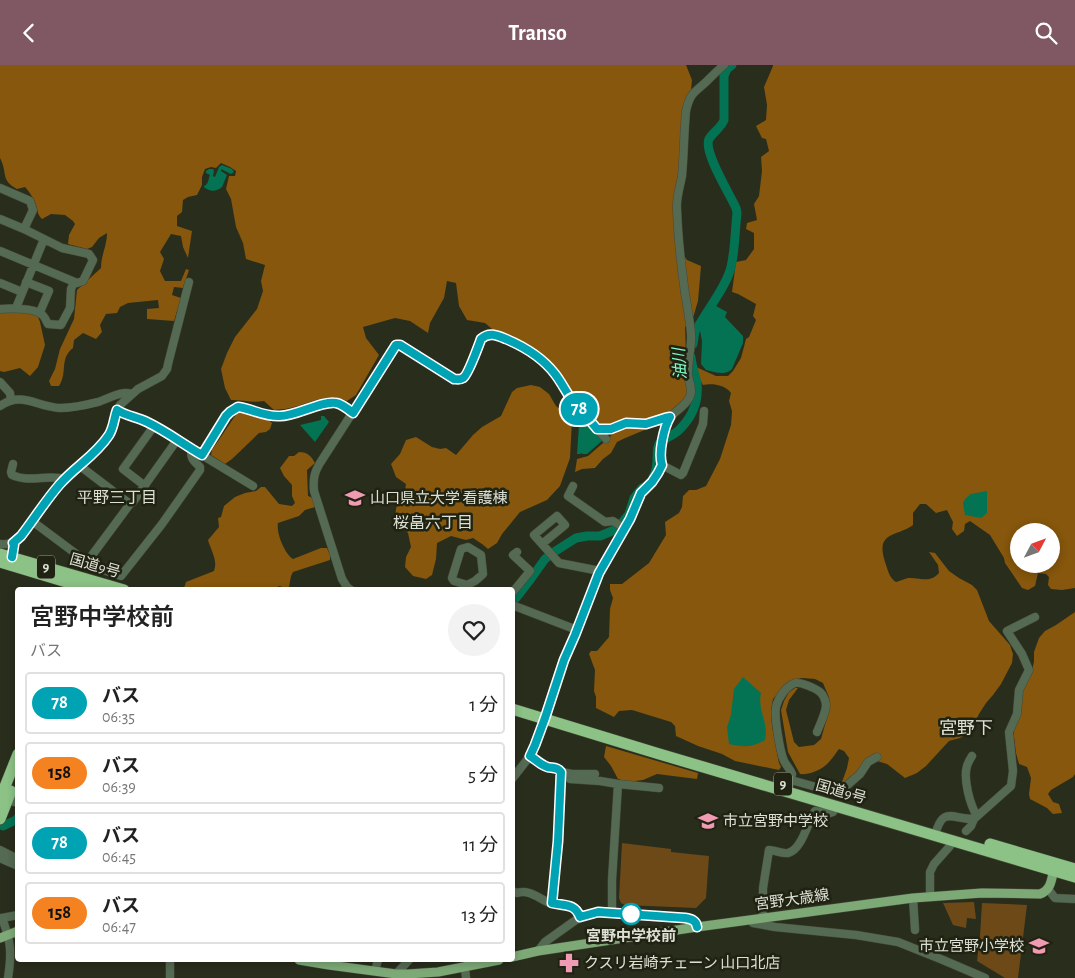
<!DOCTYPE html>
<html lang="ja">
<head>
<meta charset="utf-8">
<style>
	:root { --surface:#fff; --page:#f2f2f2; --text:#222; --muted:#767676; --line:#e0e0e0; --accent:#7f5863 }
	body { margin:0; font-family:"Alegreya Sans","Noto Sans JP",sans-serif; background:var(--page); color:var(--text); height:100vh; display:flex; flex-direction:column; font-size:19px; white-space:nowrap }
	* { box-sizing:border-box; margin:0 }
	p { font-size:16px; color:var(--muted) }
	.icon { flex:none; width:28px; height:28px; fill:none; stroke:currentColor; stroke-width:2; stroke-linecap:round; stroke-linejoin:round }
	.map { position:relative; flex:1; overflow:hidden }
	.panel { position:absolute; left:15px; top:522px; width:500px; height:375px; display:flex; flex-direction:column; background:var(--surface); border-radius:5px; box-shadow:0 2px 8px #0003 }
	.panel>* { flex:none }
	.badge { padding:0 10px; border-radius:16px; font-size:18px; line-height:32px }
	.needle { width:32px; rotate:49deg }
	.tools { position:absolute; left:1010px; top:458px; display:grid; gap:10px }
	.tools a { display:grid; place-items:center; width:50px; height:50px; border-radius:50%; background:var(--surface); box-shadow:0 2px 8px #0003; font-size:25px }
	.map>.badge { position:absolute; translate:-50% -50%; box-shadow:0 0 0 2px #fff }
	.round { display:grid; place-items:center; flex:none; width:52px; height:52px; border-radius:26px; background:var(--page) }
	.overview { display:flex; align-items:center; justify-content:space-between; height:85px; padding:0 15px }
	h1 { font-size:24px; font-weight:600; line-height:38px }
	ul { padding:0; list-style:none }
	li { display:flex; align-items:center; gap:15px; height:62px; margin:0 10px 8px; padding:0 5px; border:2px solid var(--line); border-radius:5px }
	li div { flex:1 }
	li b { display:block; font-size:19px }
	li em { font-style:normal }
	li .badge { min-width:55px; font-weight:700; text-align:center }
	header { display:flex; justify-content:space-between; align-items:center; height:65px; padding:0 15px; background:var(--accent); color:#fff; font-size:22px; font-weight:600 }
	.map>svg:first-child { display:block }
	.green { fill:#6d4918 }
	.forest { fill:#86570c; fill-rule:evenodd }
	.water { fill:#037353 }
	.lines { fill:none; stroke-linecap:round; stroke-linejoin:round }
	.river { stroke:#037353; stroke-width:9 }
	.minor-casing { stroke:#464a3a; stroke-width:9 }
	.major-casing { stroke:#464a3a; stroke-width:10 }
	.highway-casing { stroke:#464a3a; stroke-width:12 }
	.minor { stroke:#556a52; stroke-width:8 }
	.major { stroke:#7da977; stroke-width:9 }
	.highway { stroke:#8cc286; stroke-width:11 }
	.line-casing { stroke:#fff; stroke-width:11 }
	.line { stroke:#00a3b4; stroke-width:8 }
	.stop-dot { fill:#fff; stroke:#00a3b4; stroke-width:2.5 }
	.labels { text-anchor:middle; dominant-baseline:central; stroke-width:5; stroke-linejoin:round; paint-order:stroke }
	.shield { fill:#202312; stroke:#a4a79a; stroke-width:1 }
	.shield-label { font-size:14px; font-weight:bold; fill:#dde0d5 }
	.poi-label { font-size:15px; fill:#dde0d5; stroke:#202312; text-anchor:start }
	.street-label { font-size:15px; fill:#dde0d5; stroke:#202312 }
	.stop-label { font-size:15px; font-weight:bold; fill:#dde0d5; stroke:#202312 }
	.water-label { font-size:16px; font-style:italic; fill:#83fecd; stroke:#202312 }
	.neighbourhood-label { font-size:16px; fill:#dde0d5; stroke:#202312 }
	.quarter-label { font-size:18px; fill:#dde0d5; stroke:#202312 }
</style>
</head>
<body>
<header><svg class="icon" aria-label="back" viewBox="0 0 24 24"><path d="M15 5l-7 7 7 7"/></svg>Transo<svg class="icon" aria-label="search" viewBox="0 0 24 24"><circle cx="10" cy="10" r="6"/><path d="M15 15l6 6"/></svg></header>
<div class="map">
<svg width="1075" height="913" viewBox="0 0 1075 913">
	<rect width="100%" height="100%" fill="#292d1c"/>
	<path class="green" d="M622,778L671,784V787L709,791L706,833L696,843L625,840L621,838L619,833Z
		M974,837L976,854L967,853L966,863L953,860L943,838Z
		M982,838L1027,840L1018,913H1005L977,896L980,871Z"/>
	<path class="forest" d="M0,0H686L692,15L691,25L683,42L679,105L673,135L677,181L687,195L701,201L698,236L692,256L685,262C686,273 685,285 687,295C690,308 696,318 695,331H687L668,351L655,353L654,361L623,374L617,377L611,388L603,394L595,403L582,404L575,407L577,394L588,391L610,372L615,365L600,359L595,355L599,348L591,343L586,345L579,338L550,298L530,280L492,264L485,258L467,255L459,241L456,218L447,216L444,233L430,258L428,268L410,256L395,253L363,262L366,273L379,290L356,330L347,336C328,327 313,337 294,342C288,344 281,344 274,345L264,336C253,338 243,335 231,335L225,323L221,304L227,288L235,272L257,244L263,226L261,216L265,200L246,194L243,178L236,162L231,134L226,124L229,111H235L236,106L230,102L221,98L216,103L211,102L205,104L202,112V120L197,130L188,132L183,135L182,147L177,151V161L192,166L188,193L183,182L181,171L171,169L160,187L164,194L160,206L165,216H181L186,204L189,205L183,223L174,222L172,230L181,233L174,256L147,254V244L159,243L158,235L128,238L120,242L117,248L106,249L100,260L102,267L96,274L83,268L74,275L73,283C59,294 68,307 59,321H51L49,316L55,304L60,284L74,254L77,225L101,203C101,190 107,181 107,168L99,173L92,182L87,184L68,179L69,170L75,159L73,156L65,150L51,149L42,154C37,149 38,146 36,140C34,133 30,128 25,122L17,124C0,115 8,108 0,93Z
		M773,0H1075V523L1062,525L1051,524L1048,520L1049,512L1046,509L1038,508L1035,521L1028,525L1022,523L1005,498L1004,493L990,470L970,456L965,459L964,466L957,471L952,464L953,457L947,445L936,448L926,439H920L913,448V460C897,472 875,466 885,497C888,505 889,513 896,517C900,516 904,514 908,513C921,512 929,519 939,508L938,500L929,487L935,488L949,506L959,513L972,520L977,525L989,556L1010,580L1013,589L1012,598L1001,619L993,630L986,638L979,649L970,667L960,673L949,676L926,701L917,708L905,713L887,699L877,696L864,698L846,718L842,717L847,703L849,693L844,686L839,684C835,689 831,696 826,700C819,706 808,710 800,709L788,687L781,645L784,636L789,627L795,623H798L789,635L786,645L794,677L799,682L814,680L821,674L830,642L829,632L825,623L823,618L815,614L802,613L793,615L784,622L773,634L771,645L772,661L779,698L781,702L779,705L735,696L722,689L698,681L676,671L675,661L671,657L632,645L619,646L614,652L596,643V632L594,626L595,605L589,589L591,586H597L609,572L610,544L613,533L610,525V519H622L649,498L666,470L665,457L679,448L682,442L683,431L689,425H696L706,421L720,394L731,360L732,346L729,336L731,328C725,320 713,318 703,320L699,313L696,302L716,311H728L733,306L741,293L746,274L749,272L756,255L753,251L756,239L738,229L732,227L736,197L746,195L754,184V168L746,164L747,158L757,155L754,139L759,131L762,106L761,92L769,86L766,74L762,73L756,61L766,55L767,40L764,22L773,1ZM1019,466H1051V499H1019Z
		M16,245L36,250L38,252L40,257L45,280L38,302L30,311L20,303L4,307L0,306V248L3,246Z
		M531,320L540,322L549,329L556,341L561,345L569,347L572,355L570,393L560,421L547,435L520,447L502,469L497,478L488,484L482,479L473,473L466,475L451,471L437,478L436,494L432,510L426,514L413,511L405,502L406,492L411,482L408,468L398,460L395,450L397,439L405,425L406,419L396,412L391,399L400,389L406,375L416,372L432,382L440,384L446,383L456,390L473,370L482,362L501,351L512,327L517,323Z
		M239,347L261,354L269,355L272,358L270,364L266,367L259,368L232,394L225,399L211,390L212,385L235,351Z
		M299,387C308,387 311,391 315,398L307,405L308,431C314,433 315,436 315,442L305,445L299,451L278,458C276,468 285,489 293,494L321,483H327L330,490V495L293,507L291,511L289,522L286,523L279,521L273,525H188L184,523L186,517L214,506C218,495 211,486 208,475L219,462L218,453L221,452L224,441L235,432L245,428L256,426L261,422H265L279,439L292,441L295,438L292,431V420L284,411L280,403L289,391H294Z
		M1075,547V709L1073,712L1051,725L1048,729L1053,737L1059,739L1062,748L1053,749L1047,743L1030,734L1029,729L1031,713L1027,702L1019,699L1016,688L1014,672V661L1021,648L1023,625L1032,607L1034,596V587L1039,573L1045,566L1056,560Z
		M606,681L698,708L697,714L657,709L643,715L627,717L618,714L611,701L604,692Z"/>
	<path class="water" d="M222,100L232,104L234,107L231,109L221,104V106L227,110L222,122C216,127 210,127 204,122V121L206,120C209,117 208,114 210,110L206,108V106L209,104H213L214,106L213,111L215,112L219,102Z
		M714,241H716L727,247L725,252L743,271V278L732,304C726,311 715,307 706,305L701,299L702,276L700,266Z
		M321,351H324L329,357L315,377L300,360L321,355Z
		M583,356L592,365L594,364L603,375L587,389H582V388L580,389H577L579,360Z
		M987,426V448L981,453L965,450L963,438L965,434L971,429Z
		M743,612L761,628C757,646 769,656 765,675C752,683 744,682 729,679L727,662L731,650L734,624Z"/>
	<g class="lines">
		<path class="river" d="M693,279L695,266L701,257C710,241 727,220 731,202C735,185 735,166 737,148L736,143C730,129 703,87 709,74C713,67 721,63 724,55V11L727,4L732,0
			M653,412C660,402 655,384 659,379C663,374 672,371 678,366C692,353 699,338 697,318C695,309 692,302 691,292
			M516,533L530,515L545,494L554,487L576,473L587,471H600L617,464L629,449L634,433L642,423
			M3,761L16,755L18,753"/>
		<defs>
			<path id="minor" d="M0,123L30,136L33,145L24,164
				M0,154L24,164L62,183L89,189L93,195L83,216L77,218L0,186
				M26,217L49,226L40,247
				M0,218L22,227
				M16,243L44,174
				M0,244C10,243 33,243 41,249C45,251 46,256 48,259L61,260L70,243L71,224L74,217
				M0,317L10,328L11,335
				M0,341C22,326 37,342 60,343C72,343 86,340 98,337C108,334 122,325 131,329
				M117,345C128,352 142,354 154,361L253,421
				M597,363L611,364L626,358L646,359L665,353H670
				M177,375L133,437L130,439L87,497L89,500L121,511L162,459L200,405V402C195,397 189,393 192,385
				M202,390L226,351L230,347L239,342L271,351H282L293,349L326,338L334,337L341,339L353,348
				M13,399L11,407L12,410C29,418 48,409 65,414
				M662,400L681,410L683,408L703,359L704,346
				M80,401L130,439
				M145,421L123,404L154,361
				M573,421L568,431L605,457L613,456L624,463
				M32,456L87,497
				M0,479C9,480 14,477 21,471L60,419L97,386L107,372L113,363L115,350L120,340L138,324L162,311L167,304L168,299L189,217
				M542,479L565,460L557,451L534,470L559,498L600,506
				M467,520L475,516L483,509L481,490L468,482L461,484L452,513L454,516L467,520L468,525
				M351,525L347,522L342,514L314,426C313,414 314,408 320,398L396,280H400L454,315C457,315 460,315 462,314C468,311 478,282 481,274C489,267 496,270 506,274C526,282 542,292 555,310C562,319 567,330 575,339C584,351 596,362 606,374
				M512,528L530,506L513,490L517,487
				M512,540L577,565
				M530,691C535,694 540,699 545,701C552,705 555,700 561,707L572,709H595
				M972,691C970,694 968,698 967,701C963,714 970,740 977,751
				M512,714L530,691L535,680L563,595L575,569L599,508L630,454L641,428L653,417L658,408L662,400C658,390 664,360 670,352C677,345 691,337 691,326C691,321 689,316 688,311C687,297 692,283 691,269C690,255 687,241 685,228C681,200 678,172 677,144C676,133 680,122 682,111C684,89 684,67 686,46C690,28 694,28 706,17C712,11 718,5 724,0
				M570,714L600,716L618,719L659,723
				M791,715L841,729L844,723L860,709L868,697L877,692
				M789,721L792,709C790,704 786,700 784,696C780,687 774,651 776,642C778,633 786,621 795,618C801,617 815,623 820,627C824,630 826,637 826,641C825,650 820,659 817,667
				M14,737L18,727
				M966,766L971,761L974,754L1011,721L1013,706L1009,667L1017,649L1019,625L1029,605L1022,589L1007,566L1035,552
				M935,770C943,741 951,754 974,754
				M0,785L18,794
				M0,793L18,801
				M1048,824L1055,833L1075,834
				M512,826L517,828C530,824 539,834 550,838C558,840 566,839 573,842C577,844 578,848 580,852
				M930,831V807L934,799L950,781
				M913,833L915,865
				M552,838L558,775L561,707
				M612,847V815L618,719
				M0,853H2C11,877 12,887 8,913
				M2,853L18,850
				M763,853V823L769,785C775,785 782,789 788,788C802,785 808,756 815,746L830,748L833,747L836,741
				M750,855L753,858L775,862L856,870L898,877L943,895L985,913
				M538,886L545,877L580,852L598,847L688,854C694,855 696,856 697,862
				M465,903L466,913
				M375,906L378,895
				M396,909L409,895
				M170,913V895"/>
			<path id="major" d="M0,873L18,866
				M512,892L538,886L697,862L913,833L982,828L1040,829C1053,824 1051,812 1055,800
				M299,895L329,900L396,909H408L438,907L499,895"/>
			<path id="highway" d="M0,489L124,525
				M0,497L93,525
				M512,644L656,688L1075,812
				M0,734L18,689
				M0,754L11,726
				M990,779L1075,804"/>
		</defs>
		<use href="#minor" class="minor-casing"/>
		<use href="#major" class="major-casing"/>
		<use href="#highway" class="highway-casing"/>
		<use href="#minor" class="minor"/>
		<use href="#major" class="major"/>
		<use href="#highway" class="highway"/>
	</g>
	<g class="lines">
		<defs>
			<path id="line" d="M12,492L14,480L13,478L21,471C34,454 46,435 60,419C76,401 96,390 109,370C114,362 114,353 117,345C126,351 137,352 147,357C166,366 183,379 202,390L226,351L230,347L238,342C253,344 264,352 280,351C296,351 323,335 336,338C342,339 348,344 353,348L396,280H400L454,314C457,314 460,315 463,313C468,310 478,282 481,274C489,267 496,270 506,274C525,282 542,292 555,309C562,318 567,329 574,338C581,347 590,355 597,364H611L626,358L646,359L665,353L670,352C664,362 658,388 662,400L658,408L652,417L641,428L630,454L599,508L575,570L564,595L545,653L535,680L530,691C535,694 540,699 545,701C552,705 555,700 561,707L558,776L552,838C564,841 575,838 580,852L598,847L685,853C691,854 696,855 697,862"/>
		</defs>
		<use href="#line" class="line-casing"/>
		<use href="#line" class="line"/>
	</g>
	<defs>
		<symbol id="university-bare" viewBox="-9 -9 18 18"><path d="M0-5L7-2L0 1L-7-2ZM-4 1L0 2.5L4 1V4Q0 6-4 4Z" fill="#f19ab3" stroke="#202312" stroke-width="2.5" paint-order="stroke"/></symbol>
		<symbol id="school-bare" viewBox="-9 -9 18 18"><path d="M0-5L7-2L0 1L-7-2ZM-4 1L0 2.5L4 1V4Q0 6-4 4Z" fill="#f19ab3" stroke="#202312" stroke-width="2.5" paint-order="stroke"/></symbol>
		<symbol id="pharmacy-bare" viewBox="-9 -9 18 18"><path d="M-2-6h4v4h4v4h-4v4h-4v-4h-4v-4h4Z" fill="#f19ab3" stroke="#202312" stroke-width="2.5" paint-order="stroke"/></symbol>
	</defs>
	<g fill-rule="evenodd">
		<use href="#university-bare" x="341" y="419" width="28" height="28"/>
		<use href="#school-bare" x="694" y="742" width="28" height="28"/>
		<use href="#school-bare" x="1025" y="867" width="28" height="28"/>
		<use href="#pharmacy-bare" x="555" y="884" width="28" height="28"/>
	</g>
	<circle class="stop-dot" cx="631" cy="849" r="10"/>
	<g class="labels">
		<g class="shield">
			<rect x="37" y="490.5" width="18" height="23" rx="4"/>
			<rect x="774" y="707.5" width="18" height="23" rx="4"/>
		</g>
		<g class="shield-label">
			<text x="46" y="502">9</text>
			<text x="783" y="719">9</text>
		</g>
		<g class="poi-label">
			<text x="370" y="433">山口県立大学 看護棟</text>
			<text x="723" y="756">市立宮野中学校</text>
			<text x="1024" y="881" text-anchor="end">市立宮野小学校</text>
			<text x="584" y="898">クスリ岩崎チェーン 山口北店</text>
		</g>
		<g class="street-label">
			<text transform="translate(95 501) rotate(16)">国道9号</text>
			<text transform="translate(841 727) rotate(16)">国道9号</text>
			<text transform="translate(792 835) rotate(-8)">宮野大歳線</text>
		</g>
		<g class="stop-label">
			<text x="631" y="871">宮野中学校前</text>
		</g>
		<g class="water-label">
			<text transform="translate(680 299) rotate(-94)">油川</text>
		</g>
		<g class="neighbourhood-label">
			<text x="117" y="433">平野三丁目</text>
			<text x="433" y="458">桜畠六丁目</text>
		</g>
		<g class="quarter-label">
			<text x="966" y="664">宮野下</text>
		</g>
	</g>
</svg>
<div class="tools">
<a><svg class="needle" viewBox="-14 -14 28 28"><path d="M0-13l5 13h-10z" fill="#e53935"/><path d="M0 13l5-13h-10z" fill="#767676"/></svg></a>
</div>
<b class="badge" style="left:579px;top:344px;background:#00a3b4;color:#fff">78</b>
<section class="panel">
<div class="overview"><div><h1>宮野中学校前</h1><p>バス</p></div><a class="round"><svg class="icon" aria-label="heart" viewBox="0 0 24 24"><path d="M12 20l-8-8c-3-5 5-10 8-4 3-6 11-1 8 4z"/></svg></a></div>
<ul>
<li><span class="badge" style="background:#00a3b4;color:#fff">78</span><div><b>バス</b><p>06:35</p></div><em>1 分</em></li>
<li><span class="badge" style="background:#f58220;color:#111">158</span><div><b>バス</b><p>06:39</p></div><em>5 分</em></li>
<li><span class="badge" style="background:#00a3b4;color:#fff">78</span><div><b>バス</b><p>06:45</p></div><em>11 分</em></li>
<li><span class="badge" style="background:#f58220;color:#111">158</span><div><b>バス</b><p>06:47</p></div><em>13 分</em></li>
</ul>
</section>
</div>
</body>
</html>
